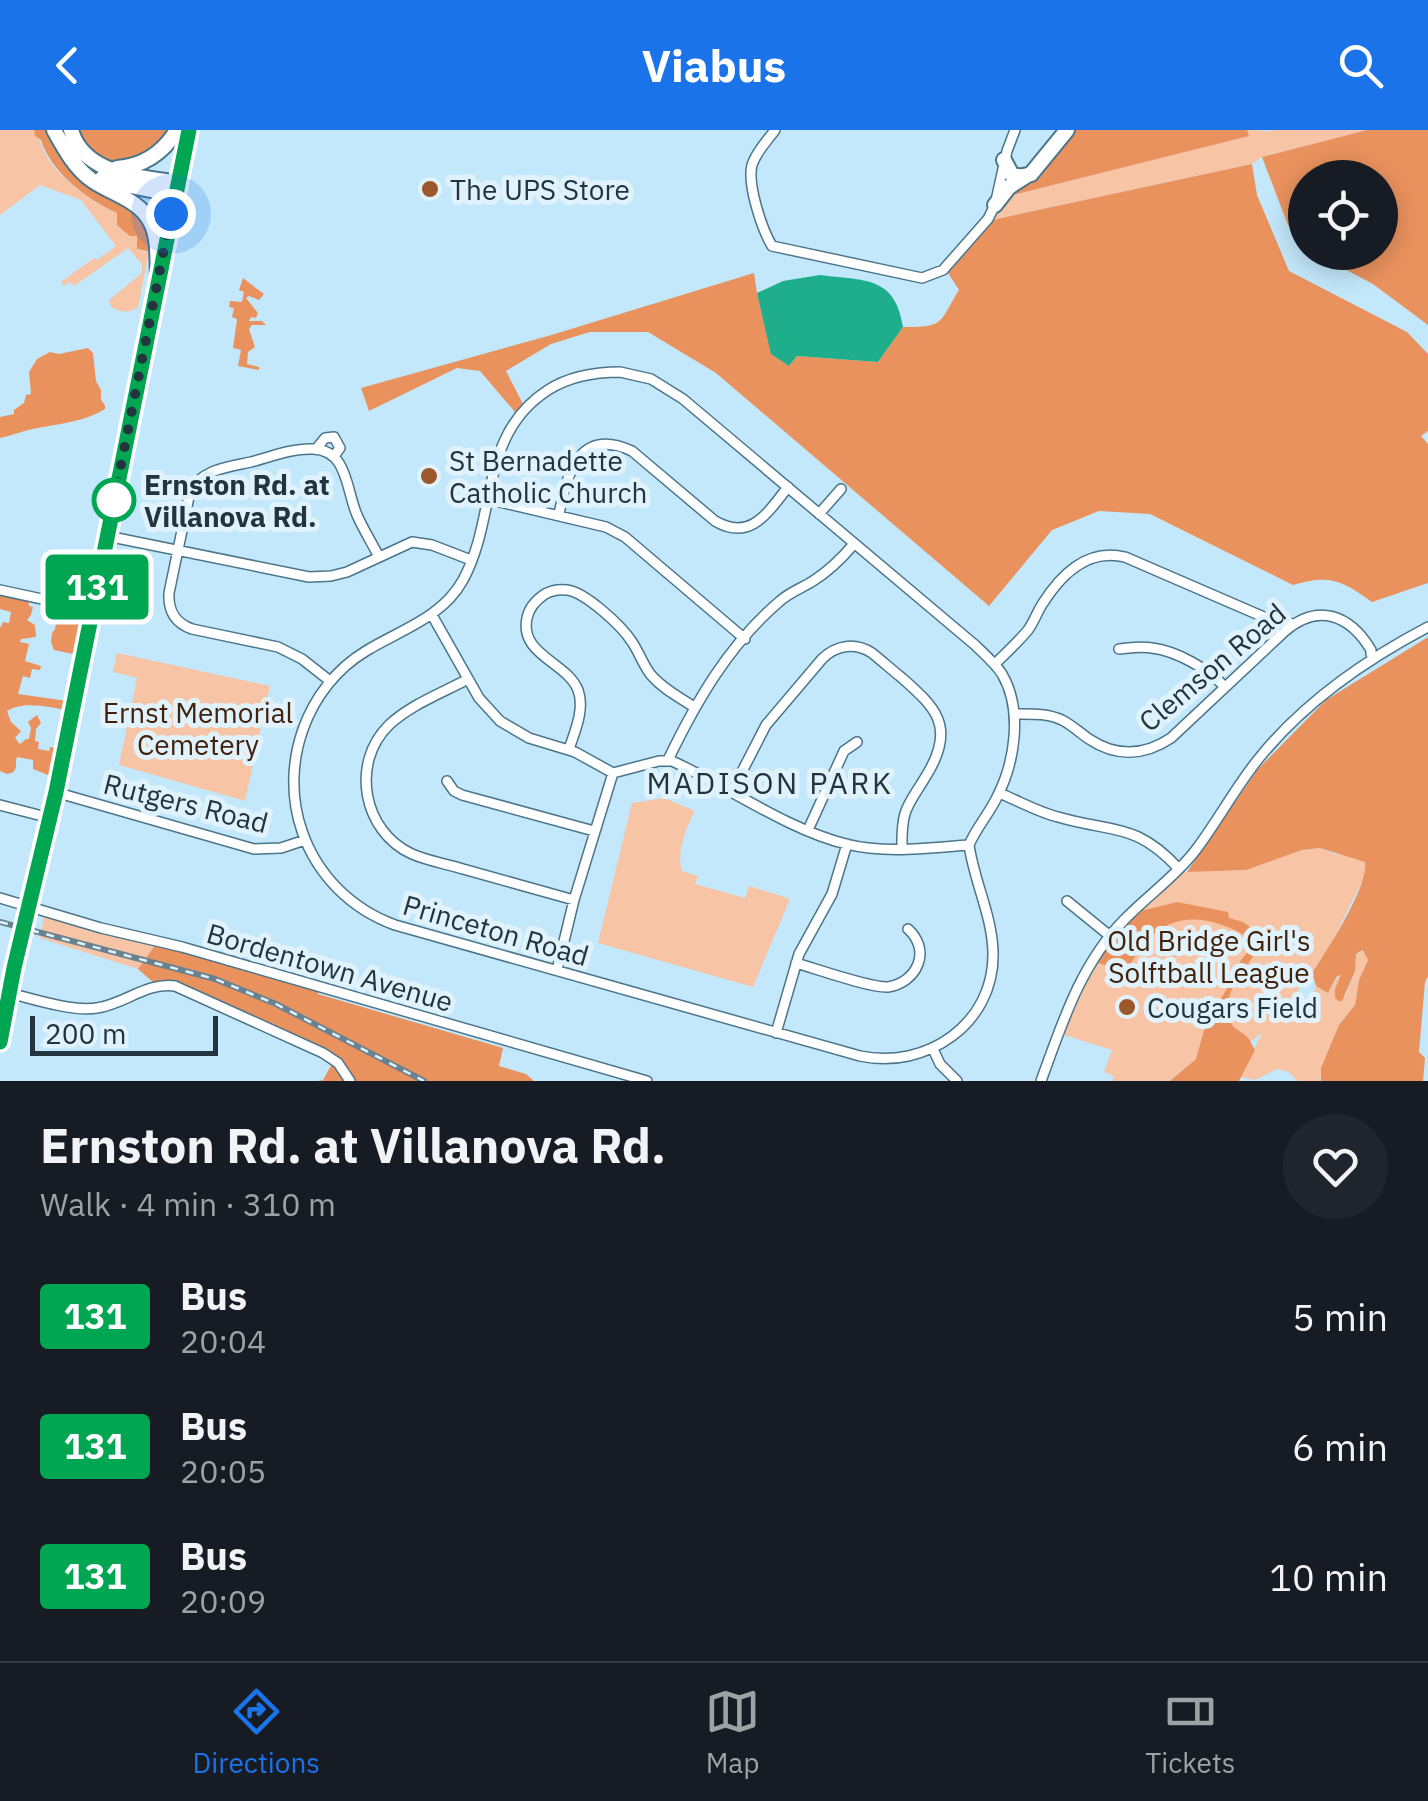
<!DOCTYPE html>
<html lang="en">
<head>
<meta charset="utf-8">
<style>
	:root { --surface:#171b24; --page:#20242c; --text:#f1f3f6; --muted:#9ea1a6; --line:#363941; --accent:#1a73e8 }
	body { margin:0; font-family:"IBM Plex Sans",sans-serif; background:var(--page); color:var(--text); height:100vh; display:flex; flex-direction:column; font-size:38px; white-space:nowrap }
	* { box-sizing:border-box; margin:0 }
	p { font-size:32px; color:var(--muted) }
	.icon { flex:none; width:55px; height:55px; fill:none; stroke:currentColor; stroke-width:2; stroke-linecap:round; stroke-linejoin:round }
	.map { position:relative; height:951px; overflow:hidden }
	.side { display:flex; flex-direction:column; background:var(--surface); flex:1 }
	.side>* { flex:none }
	.badge { padding:0 20px; border-radius:8px; font-size:35px; line-height:65px }
	.controls { position:absolute; left:1288px; top:30px; display:grid; gap:20px }
	.controls a { display:grid; place-items:center; width:110px; height:110px; border-radius:50%; background:var(--surface); box-shadow:0 5px 25px #0003; font-size:50px }
	.scale { position:absolute; left:30px; bottom:25px; width:188px; box-sizing:border-box; padding-left:10px; border:5px solid #22343e; border-top:0; font-size:28px; line-height:35px; white-space:nowrap; color:#22343e; -webkit-text-stroke:8px #e0f2fc; paint-order:stroke }
	.you { position:absolute; width:50px; height:50px; margin:-25px; border:8px solid #fff; border-radius:50%; background:#1a73e8; box-shadow:0 0 0 15px #1a73e833 }
	.map>.badge { position:absolute; translate:-50% -50%; box-shadow:0 0 0 5px #fff }
	.round { display:grid; place-items:center; flex:none; width:105px; height:105px; border-radius:52px; background:var(--page) }
	.head { display:flex; align-items:center; justify-content:space-between; height:170px; padding:0 40px }
	h1 { font-size:48px; font-weight:800; line-height:75px }
	ul { padding:0; list-style:none }
	li { display:flex; align-items:center; gap:30px; height:130px; padding:0 40px }
	li div { flex:1 }
	li b { display:block; font-size:38px }
	li em { font-style:normal }
	li .badge { min-width:110px; font-weight:700; text-align:center }
	header { display:flex; justify-content:space-between; align-items:center; height:130px; padding:0 40px; background:var(--accent); color:#fff; font-size:45px; font-weight:800 }
	.dock { display:flex; justify-content:space-around; align-items:center; height:140px; border-top:2px solid var(--line); background:var(--surface); font-size:28px; color:var(--muted) }
	.dock a { display:grid; justify-items:center; gap:5px }
	.dock .active { color:var(--accent) }
	.map>svg:first-child { display:block }
	.green { fill:#f7c4a6 }
	.forest { fill:#ea925e }
	.water { fill:#1eae8b }
	.lines { fill:none; stroke-linecap:round; stroke-linejoin:round }
	.minor-casing { stroke:#4b758b; stroke-width:12 }
	.highway-casing { stroke:#4b758b; stroke-width:18 }
	.minor { stroke:#fff; stroke-width:9 }
	.highway { stroke:#fff; stroke-width:14 }
	.rail-casing { stroke:#688290; stroke-width:6 }
	.rail { stroke:#e0f2fc; stroke-width:2.5; stroke-dasharray:8; stroke-linecap:butt }
	.line-casing { stroke:#fff; stroke-width:22 }
	.line { stroke:#00a651; stroke-width:15 }
	.walk { stroke:#22343e; stroke-width:10; stroke-dasharray:0 18 }
	.poi-dot { fill:#9c572b; stroke:#e0f2fc; stroke-width:4 }
	.stop-dot { fill:#fff; stroke:#00a651; stroke-width:5 }
	.labels { text-anchor:middle; dominant-baseline:central; stroke-width:10; stroke-linejoin:round; paint-order:stroke }
	.poi-label { font-size:28px; fill:#22343e; stroke:#e0f2fc; text-anchor:start }
	.stop-label { font-size:28px; font-weight:bold; fill:#22343e; stroke:#e0f2fc; text-anchor:start }
	.street-label { font-size:28px; fill:#22343e; stroke:#e0f2fc }
	.park-label { font-size:28px; fill:#422009; stroke:#e0f2fc }
	.neighbourhood-label { font-size:30px; letter-spacing:2.5px; fill:#22343e; stroke:#e0f2fc }
</style>
</head>
<body>
<header><svg class="icon" aria-label="back" viewBox="0 0 24 24"><path d="M15 5l-7 7 7 7"/></svg>Viabus<svg class="icon" aria-label="search" viewBox="0 0 24 24"><circle cx="10" cy="10" r="6"/><path d="M15 15l6 6"/></svg></header>
<div class="map">
<svg width="1428" height="951" viewBox="0 0 1428 951">
	<rect width="100%" height="100%" fill="#c3e8fb"/>
	<path class="green" d="M0,0H34C38,7 41,13 44,21C54,45 93,73 117,83V95L137,106V119L149,122L138,177C128,184 121,182 111,177L109,170L142,143V134L128,118L74,156L70,152L64,156L61,152L94,128L97,130L116,116L81,70L40,55L0,85Z
		M1247,0H1262L1263,2L1272,0H1367L1262,27L1252,34L992,90L1005,67L1248,6Z
		M117,523L270,556L245,671L119,635L137,548L113,542Z
		M664,668L695,681C686,697 676,724 682,741L698,746L695,754L745,768L749,756L790,769L753,857L598,813L632,673Z
		M1321,718L1335,724L1348,725L1365,732L1367,741L1329,818L1287,876C1293,876 1303,876 1310,874L1316,856L1328,863L1339,845H1342L1340,850L1345,867L1355,841L1356,825L1364,820L1368,830L1359,850L1355,875L1339,895L1320,949L1321,951H1297L1289,942L1277,939L1255,950L1241,947L1262,903L1251,911L1250,916L1196,929L1170,951H1112L1114,946L1104,942L1112,920L1058,903L1092,831L1179,739L1183,742L1246,740L1302,720Z
		M45,781L158,811L138,839L40,808Z"/>
	<path class="forest" d="M34,0H54L68,26L138,76L157,123L137,119V106H130L117,95V83C86,69 51,42 41,10L35,6Z
		M75,0H168C158,27 118,43 94,26C84,20 80,10 75,0Z
		M1072,0H1247L1249,6L1005,67Z
		M1367,0H1428V195L1373,154L1335,134L1321,123L1380,122V48H1305V109L1288,95L1262,27Z
		M1252,34L1257,65L1289,141L1407,202L1428,224V301L1421,306L1428,314V453L1372,472C1342,450 1330,444 1293,455L1150,384L1099,381L1052,400L989,476L716,243L648,202H590L551,214L506,241L523,274L515,282L480,241L457,238L369,281L361,258L548,206L754,143L757,163L772,224L789,236L797,226L878,232L903,197C945,197 938,194 959,160L948,143L992,90Z
		M243,148L264,164L259,170L249,166L246,168L258,183L256,188L251,187L249,191H262L266,195H252L249,199L255,217L248,222L247,234L259,237V240L238,236L241,220L233,218L237,189L232,187L234,178L229,177L230,171L242,172L244,162L239,160Z
		M88,218L93,223L96,251L101,260V270L105,275V279C84,292 57,294 33,299C22,301 11,306 0,308V287L14,284V280L24,273L26,265L31,264L29,242L37,229L50,222L59,224Z
		M0,460L28,466L29,476L33,477L31,485L27,490L35,495L36,507L21,509L20,512L29,514L25,531L41,536L40,540L32,539L30,548L23,546L18,564L74,572L72,581C50,578 26,570 7,581L11,592L21,601L15,608L20,614L26,609H29L31,598L28,592L37,585L41,593L36,599L35,611L39,612L38,619L49,621L50,617L64,619L58,649L33,639V630L17,627C14,635 20,642 7,644L0,641V498L3,492L9,493L11,482L0,479Z
		M60,473L86,478C80,494 83,509 78,525L54,520L51,512L52,503L55,499Z
		M1428,507V846L1425,852L1419,922L1425,928L1423,951H1321V938L1339,895L1355,875L1359,850L1368,830L1363,820L1356,824L1355,841L1342,871H1339L1335,868V859L1341,845L1337,846L1328,863L1316,856L1312,843C1326,822 1369,756 1365,732L1320,718L1302,720L1246,740L1187,742L1258,639L1326,570Z
		M1177,772L1228,782L1229,788L1243,792L1250,797L1246,806C1193,776 1153,786 1127,842L1092,831L1139,776L1145,780Z
		M158,811L318,857V864L503,918L499,936L526,944L534,951H318L323,950L334,930L154,853L138,839Z
		M1247,823H1251L1253,827C1240,843 1217,874 1233,896C1236,900 1242,902 1246,906C1250,909 1252,915 1255,920L1239,951H1170L1196,929L1205,897L1216,883L1215,876C1230,861 1231,840 1247,823Z"/>
	<path class="water" d="M820,145C864,151 895,145 903,197L878,232L797,226L789,236L771,224L757,163L783,151Z"/>
	<g class="lines">
		<defs>
			<path id="minor" d="M775,0C767,11 756,22 752,35C747,55 762,99 772,116L922,148L943,140L988,89L995,75L1007,21L1015,0
				M162,129L189,0
				M620,242L651,249L683,269L975,515C984,524 995,533 1002,544C1023,580 1015,632 997,667C989,684 976,698 969,715C974,751 992,785 993,822C995,894 926,940 860,926L395,795C351,779 317,745 302,701C279,635 306,557 366,521C400,500 442,488 463,450C498,386 478,305 548,260C570,246 594,242 620,242Z
				M316,319L325,308L334,307L340,318L334,326
				M487,369L606,397L625,407L745,509
				M559,384C567,345 578,296 632,321L715,391C751,412 768,382 788,357
				M819,384L841,359
				M107,406L309,447L331,446L347,442L412,412L432,415L471,430
				M0,460L93,480
				M432,485L479,568L500,591L529,608L575,622L613,643L659,631H672C727,656 788,700 846,714C886,724 928,718 969,715
				M1119,519C1130,518 1141,516 1152,518C1177,521 1208,539 1225,557
				M995,534C1006,523 1018,512 1028,500C1034,492 1037,482 1043,473C1062,443 1088,418 1125,427L1266,488L1293,494
				M468,549C442,563 410,575 389,595C350,633 363,702 412,724C428,731 447,734 463,739C500,749 537,760 574,770
				M330,551L302,529L278,517L192,499C175,493 168,481 169,463L190,362C202,339 228,337 251,332C270,327 293,318 313,319C348,320 346,360 357,385C363,399 372,413 379,427
				M1014,584C1031,584 1047,583 1062,590C1072,595 1080,603 1089,609C1116,627 1144,626 1171,608L1284,502C1318,472 1350,485 1371,520V524
				M569,619C575,601 585,579 578,560C567,532 519,525 527,488C529,478 536,470 545,464C552,460 559,459 567,460C585,462 622,496 632,512C639,522 643,535 651,545C663,559 679,567 694,577
				M668,630C696,572 729,514 780,471C790,462 802,458 813,451C829,441 842,428 854,414
				M447,651L454,661L462,665L594,701
				M732,661L766,595L822,529C836,515 855,512 872,523C882,531 892,540 902,548C935,577 955,596 929,641C909,676 901,675 902,719
				M55,662L254,719L281,718L305,710
				M999,663C1019,671 1038,682 1058,687C1113,703 1136,692 1179,739
				M0,675L50,688
				M808,700L844,621L857,612
				M0,768L101,798L182,817L647,951
				M1067,771L1110,806
				M796,833C817,839 870,858 888,857C901,855 913,847 918,834C923,821 918,808 908,799
				M557,840L574,770L613,643
				M9,863C33,869 73,882 97,878C125,874 146,852 175,856L323,923L338,933L350,951
				M776,903L799,824L832,764L847,714
				M0,912L14,838L55,662L159,145
				M933,919L940,934L957,951
				M1041,951C1062,894 1080,835 1124,790C1147,766 1175,747 1195,721C1218,691 1236,656 1260,627C1304,573 1367,529 1428,497"/>
			<path id="highway" d="M54,0C64,18 75,39 93,51C112,64 140,70 151,93C159,109 157,130 158,149
				M71,0C84,45 138,46 177,53
				M1004,30L1012,45C1019,47 1024,47 1031,44L1067,0
				M117,38C144,36 163,23 177,0
				M102,48L111,52L175,65
				M995,75L1009,57L1026,46"/>
		</defs>
		<use href="#minor" class="minor-casing"/>
		<use href="#highway" class="highway-casing"/>
		<use href="#minor" class="minor"/>
		<use href="#highway" class="highway"/>
		<defs>
			<path id="rail" d="M0,792L215,849L276,874L424,951"/>
		</defs>
		<use href="#rail" class="rail-casing"/>
		<use href="#rail" class="rail"/>
	</g>
	<g class="lines">
		<defs>
			<path id="line" d="M0,912L14,838L56,662L189,0"/>
		</defs>
		<use href="#line" class="line-casing"/>
		<use href="#line" class="line"/>
		<path class="walk" d="M114,370L171,84"/>
	</g>
	<g class="poi-dot">
		<circle cx="430" cy="59" r="10"/>
		<circle cx="429" cy="346" r="10"/>
		<circle cx="1127" cy="877" r="10"/>
	</g>
	<circle class="stop-dot" cx="114" cy="370" r="20"/>
	<g class="labels">
		<g class="poi-label">
			<text x="450" y="59">The UPS Store</text>
			<text x="449" y="330">St Bernadette<tspan x="449" dy="32">Catholic Church</tspan></text>
			<text x="1147" y="877">Cougars Field</text>
		</g>
		<g class="stop-label">
			<text x="144" y="354">Ernston Rd. at<tspan x="144" dy="32">Villanova Rd.</tspan></text>
		</g>
		<g class="street-label">
			<text transform="translate(1212 537) rotate(-40)">Clemson Road</text>
			<text transform="translate(186 673) rotate(14)">Rutgers Road</text>
			<text transform="translate(496 800) rotate(16)">Princeton Road</text>
			<text transform="translate(330 837) rotate(16)">Bordentown Avenue</text>
		</g>
		<g class="park-label">
			<text x="198" y="582">Ernst Memorial<tspan x="198" dy="32">Cemetery</tspan></text>
			<text x="1209" y="810">Old Bridge Girl's<tspan x="1209" dy="32">Solftball League</tspan></text>
		</g>
		<g class="neighbourhood-label">
			<text x="770" y="652">MADISON PARK</text>
		</g>
	</g>
</svg>
<div class="controls">
<a><svg class="icon" aria-label="locate" viewBox="0 0 24 24"><circle cx="12" cy="12" r="6"/><path d="M12 2v4M12 18v4M2 12h4M18 12h4"/></svg></a>
</div>
<div class="scale">200 m</div>
<div class="you" style="left:171px;top:84px"></div>
<b class="badge" style="left:97px;top:457px;background:#00a651;color:#fff">131</b>
</div>
<section class="side">
<div class="head"><div><h1>Ernston Rd. at Villanova Rd.</h1><p>Walk · 4 min · 310 m</p></div><a class="round"><svg class="icon" aria-label="heart" viewBox="0 0 24 24"><path d="M12 20l-8-8c-3-5 5-10 8-4 3-6 11-1 8 4z"/></svg></a></div>
<ul>
<li><span class="badge" style="background:#00a651;color:#fff">131</span><div><b>Bus</b><p>20:04</p></div><em>5 min</em></li>
<li><span class="badge" style="background:#00a651;color:#fff">131</span><div><b>Bus</b><p>20:05</p></div><em>6 min</em></li>
<li><span class="badge" style="background:#00a651;color:#fff">131</span><div><b>Bus</b><p>20:09</p></div><em>10 min</em></li>
</ul>
</section>
<nav class="dock">
<a class="active"><svg class="icon" aria-label="directions" viewBox="0 0 24 24"><path d="M12 3l9 9-9 9-9-9zM9 14v-3h6M13 9l2 2-2 2"/></svg>Directions</a>
<a><svg class="icon" aria-label="map" viewBox="0 0 24 24"><path d="M3 6l6-2 6 2 6-2v14l-6 2-6-2-6 2zM9 4v14M15 6v14"/></svg>Map</a>
<a><svg class="icon" aria-label="tickets" viewBox="0 0 24 24"><path d="M3 7h18v10H3zM15 7v10"/></svg>Tickets</a>
</nav>
</body>
</html>
